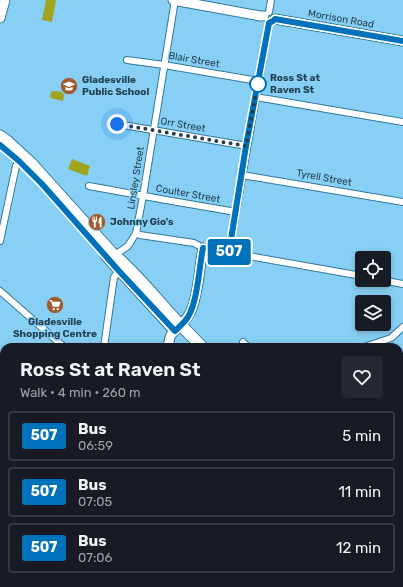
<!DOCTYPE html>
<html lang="en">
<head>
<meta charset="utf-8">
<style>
	:root { --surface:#171b24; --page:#242831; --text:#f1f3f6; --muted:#9ea1a6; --line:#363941 }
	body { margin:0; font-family:Rubik,sans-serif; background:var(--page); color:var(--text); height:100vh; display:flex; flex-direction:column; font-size:15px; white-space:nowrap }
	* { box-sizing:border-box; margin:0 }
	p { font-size:13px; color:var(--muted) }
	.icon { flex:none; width:22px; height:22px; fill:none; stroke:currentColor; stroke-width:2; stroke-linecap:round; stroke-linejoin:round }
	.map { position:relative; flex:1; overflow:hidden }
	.details { position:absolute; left:0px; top:343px; width:403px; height:244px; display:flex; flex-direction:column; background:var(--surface); border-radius:12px 12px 0 0; box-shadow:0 2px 6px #0003 }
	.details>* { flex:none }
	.badge { padding:0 8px; border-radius:3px; font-size:14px; line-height:26px }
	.buttons { position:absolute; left:355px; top:251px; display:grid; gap:8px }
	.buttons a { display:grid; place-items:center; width:36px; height:36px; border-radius:4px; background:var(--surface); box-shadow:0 2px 6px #0003; font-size:20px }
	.you { position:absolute; width:20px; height:20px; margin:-10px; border:3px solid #fff; border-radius:50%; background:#1a73e8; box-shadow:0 0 0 6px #1a73e833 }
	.map>.badge { position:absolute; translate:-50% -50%; box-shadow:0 0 0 2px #fff }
	.round { display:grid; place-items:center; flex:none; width:42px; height:42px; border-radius:4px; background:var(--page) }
	.overview { display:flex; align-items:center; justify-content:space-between; height:68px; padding:0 20px }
	h1 { font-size:19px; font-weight:600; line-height:30px }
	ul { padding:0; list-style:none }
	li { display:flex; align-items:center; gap:12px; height:50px; margin:0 8px 6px; padding:0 12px; border:2px solid var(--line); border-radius:4px }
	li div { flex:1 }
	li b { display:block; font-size:15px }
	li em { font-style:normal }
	li .badge { min-width:44px; font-weight:700; text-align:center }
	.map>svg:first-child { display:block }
	.green { fill:#a0a520 }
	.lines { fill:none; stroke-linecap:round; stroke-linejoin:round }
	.street-casing { stroke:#30799b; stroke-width:8 }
	.secondary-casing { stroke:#30799b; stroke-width:11 }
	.highway-casing { stroke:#30799b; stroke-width:13 }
	.street { stroke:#fff; stroke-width:6 }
	.secondary { stroke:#fff; stroke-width:9 }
	.highway { stroke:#fff; stroke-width:11 }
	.line-casing { stroke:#fff; stroke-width:9 }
	.line { stroke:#0072bc; stroke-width:6 }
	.walk { stroke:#234150; stroke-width:4; stroke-dasharray:0 7.2 }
	.stop-dot { fill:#fff; stroke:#0072bc; stroke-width:2 }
	.labels { text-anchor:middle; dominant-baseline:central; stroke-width:3; stroke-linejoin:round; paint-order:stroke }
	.street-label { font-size:10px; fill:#234150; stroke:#87cff4 }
	.stop-label { font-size:10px; font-weight:bold; fill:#234150; stroke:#87cff4; text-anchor:start }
	.poi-label { font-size:10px; font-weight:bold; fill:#234150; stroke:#87cff4; text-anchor:start }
</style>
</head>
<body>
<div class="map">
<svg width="403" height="587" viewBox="0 0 403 587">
	<rect width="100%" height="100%" fill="#87cff4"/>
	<path class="green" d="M46,0H56L52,22L42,20Z
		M54,91L62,92L64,95L63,101L50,98L51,92Z
		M72,159L90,166L87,176L68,169Z"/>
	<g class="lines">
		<defs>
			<path id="street" d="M269,12L271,0
				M127,60L164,65L258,81
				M256,97L403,122
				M117,124L247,146
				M242,175L403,202
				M89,186L166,200L236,212
				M136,233L140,235L194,243L203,248L362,276
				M0,241L16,166L23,155
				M229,252L269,23
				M115,255L128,246L136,233L143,196L175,0
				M382,280L403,284
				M0,291L64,347
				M243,342L248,347
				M104,347L114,277L119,271
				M364,347L391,338L403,327
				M399,417L403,414
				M0,470L4,474
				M0,522H4
				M239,583L242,587
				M317,583L322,587
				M45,587L46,583
				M301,587L311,583"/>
			<path id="secondary" d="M173,0L260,16H264
				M0,18L5,0
				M275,19L403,41
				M168,347C169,343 169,339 171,335C177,327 186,322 191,311C199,292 199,269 203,248
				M111,587L112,583"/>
			<path id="highway" d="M0,136L7,141L31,163L112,253C135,272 154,296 174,318C183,328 193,337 202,347
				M106,255L172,327
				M399,548L403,552"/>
		</defs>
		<use href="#street" class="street-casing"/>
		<use href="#secondary" class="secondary-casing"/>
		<use href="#highway" class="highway-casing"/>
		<use href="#street" class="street"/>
		<use href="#secondary" class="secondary"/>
		<use href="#highway" class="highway"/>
	</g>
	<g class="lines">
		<defs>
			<path id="line" d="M0,145L19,161L42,184L119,271L175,331C180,326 185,322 188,317C198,300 199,267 203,248L229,252L246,146L269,23L273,21L275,19L403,41"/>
		</defs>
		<use href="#line" class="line-casing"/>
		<use href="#line" class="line"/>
		<path class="walk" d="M117,124L246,146L258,82V84"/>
	</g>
	<defs>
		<symbol id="school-disc" viewBox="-11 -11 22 22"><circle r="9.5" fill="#a05b2e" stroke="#87cff4"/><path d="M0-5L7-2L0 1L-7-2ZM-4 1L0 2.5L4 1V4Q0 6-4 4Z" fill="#fff"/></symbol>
		<symbol id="restaurant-disc" viewBox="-11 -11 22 22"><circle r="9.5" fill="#a05b2e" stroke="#87cff4"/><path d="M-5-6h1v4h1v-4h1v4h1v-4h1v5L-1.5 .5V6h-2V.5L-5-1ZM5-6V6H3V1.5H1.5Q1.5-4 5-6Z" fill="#fff"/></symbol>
		<symbol id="supermarket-disc" viewBox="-11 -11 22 22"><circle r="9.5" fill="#a05b2e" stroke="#87cff4"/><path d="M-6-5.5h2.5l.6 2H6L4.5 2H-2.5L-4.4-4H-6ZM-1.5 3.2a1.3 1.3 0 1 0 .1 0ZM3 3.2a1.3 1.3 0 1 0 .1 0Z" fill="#fff"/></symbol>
	</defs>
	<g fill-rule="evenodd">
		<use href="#school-disc" x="59" y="76" width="20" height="20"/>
		<use href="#restaurant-disc" x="87" y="212" width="20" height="20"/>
		<use href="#supermarket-disc" x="45" y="295" width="20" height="20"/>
	</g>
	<circle class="stop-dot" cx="258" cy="84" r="8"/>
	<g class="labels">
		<g class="street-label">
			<text transform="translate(341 19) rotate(10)">Morrison Road</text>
			<text transform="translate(194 60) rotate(10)">Blair Street</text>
			<text transform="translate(183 125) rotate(10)">Orr Street</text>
			<text transform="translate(136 178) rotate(-81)">Linsley Street</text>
			<text transform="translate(324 178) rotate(10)">Tyrell Street</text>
			<text transform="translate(188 194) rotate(10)">Coulter Street</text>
		</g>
		<g class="stop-label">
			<text x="270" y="78">Ross St at<tspan x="270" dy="12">Raven St</tspan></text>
		</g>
		<g class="poi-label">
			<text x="82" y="80">Gladesville<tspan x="82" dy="12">Public School</tspan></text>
			<text x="110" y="222">Johnny Gio's</text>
			<text x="55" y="322" text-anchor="middle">Gladesville<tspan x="55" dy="12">Shopping Centre</tspan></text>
		</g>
	</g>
</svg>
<div class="buttons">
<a><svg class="icon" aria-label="locate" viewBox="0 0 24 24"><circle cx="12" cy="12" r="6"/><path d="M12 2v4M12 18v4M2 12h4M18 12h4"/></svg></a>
<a><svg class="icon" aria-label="layers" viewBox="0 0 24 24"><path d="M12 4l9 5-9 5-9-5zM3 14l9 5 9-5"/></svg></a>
</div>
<div class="you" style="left:117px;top:124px"></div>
<b class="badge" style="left:229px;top:252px;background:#0072bc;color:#fff">507</b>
<section class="details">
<div class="overview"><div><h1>Ross St at Raven St</h1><p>Walk · 4 min · 260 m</p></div><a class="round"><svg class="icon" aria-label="heart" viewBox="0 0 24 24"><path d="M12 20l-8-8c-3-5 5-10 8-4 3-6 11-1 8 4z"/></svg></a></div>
<ul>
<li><span class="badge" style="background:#0072bc;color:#fff">507</span><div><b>Bus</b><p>06:59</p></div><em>5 min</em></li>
<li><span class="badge" style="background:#0072bc;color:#fff">507</span><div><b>Bus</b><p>07:05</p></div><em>11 min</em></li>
<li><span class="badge" style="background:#0072bc;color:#fff">507</span><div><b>Bus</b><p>07:06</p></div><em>12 min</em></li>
</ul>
</section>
</div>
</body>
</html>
